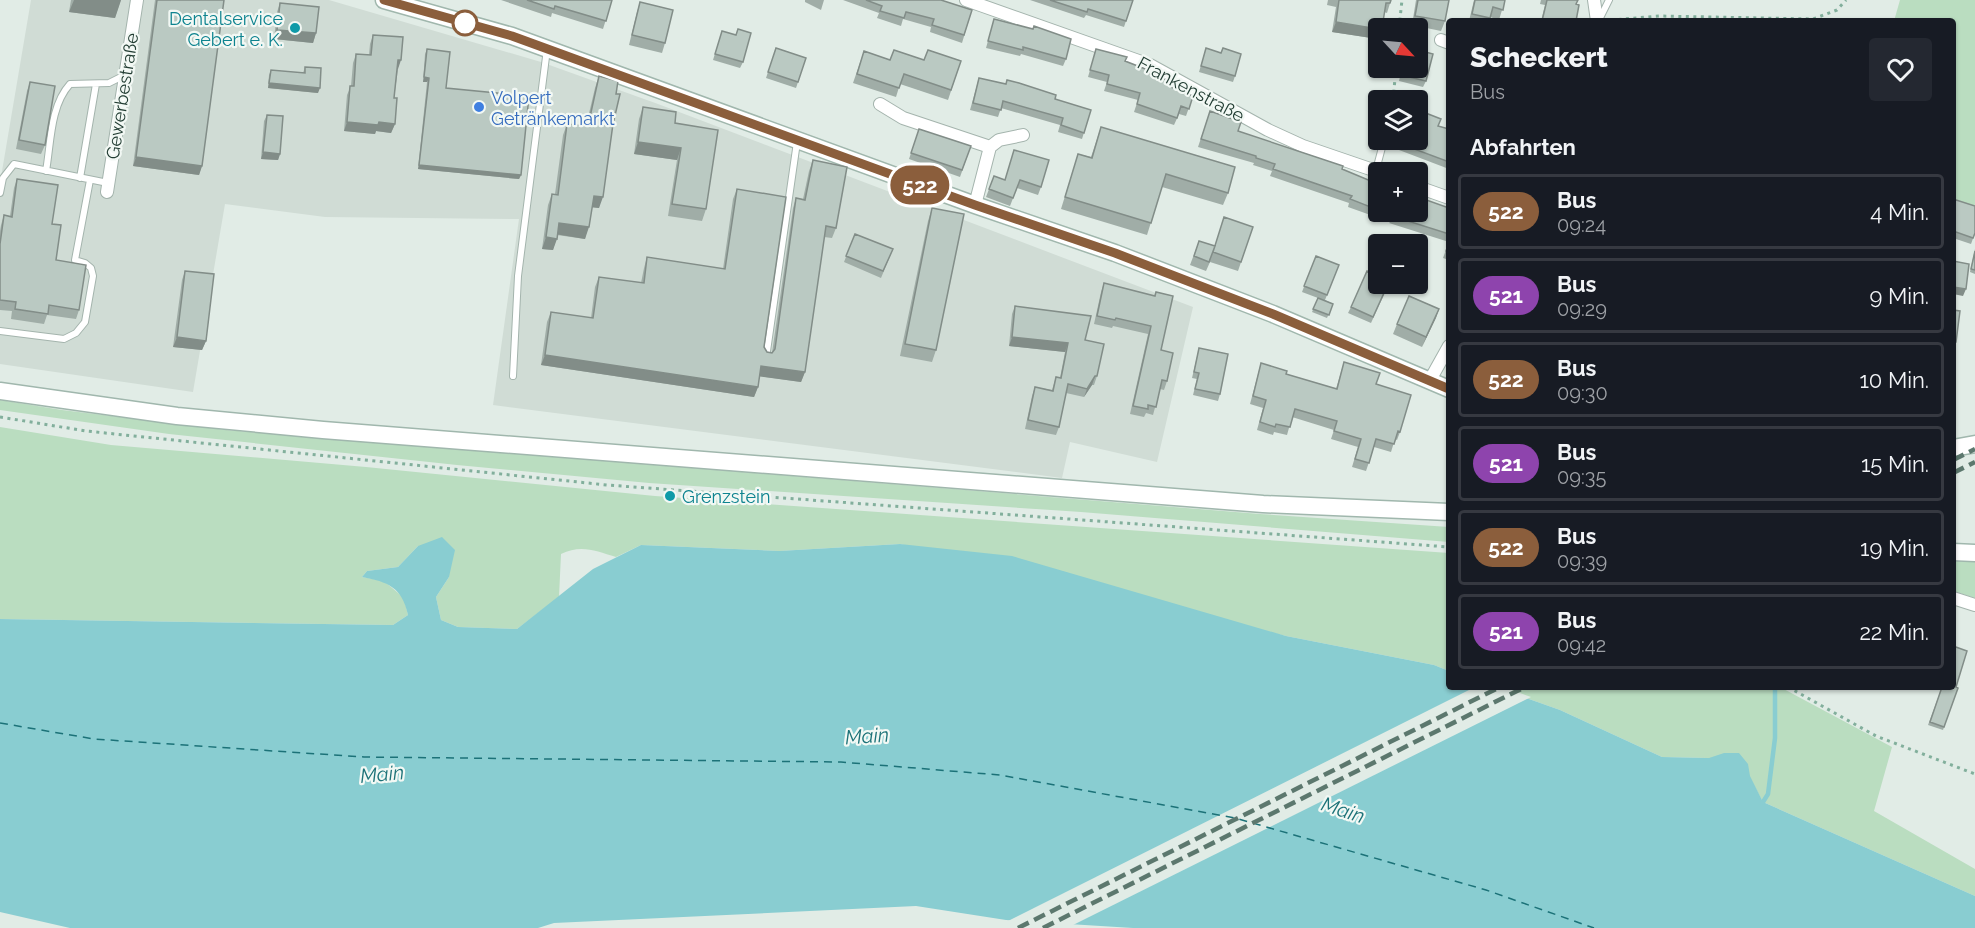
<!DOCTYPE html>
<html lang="de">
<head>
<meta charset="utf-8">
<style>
	:root { --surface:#171b24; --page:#242831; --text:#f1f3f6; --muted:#9ea1a6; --line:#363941 }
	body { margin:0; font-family:Raleway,sans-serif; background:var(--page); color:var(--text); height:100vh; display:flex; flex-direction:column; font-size:22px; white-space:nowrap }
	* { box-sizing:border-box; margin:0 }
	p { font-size:20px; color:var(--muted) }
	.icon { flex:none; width:33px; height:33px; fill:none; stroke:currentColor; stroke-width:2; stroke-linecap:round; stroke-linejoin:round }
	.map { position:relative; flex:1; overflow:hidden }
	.panel { position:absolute; left:1446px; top:18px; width:510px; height:672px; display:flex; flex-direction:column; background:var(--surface); border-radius:6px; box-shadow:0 2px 4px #0004 }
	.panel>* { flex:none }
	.badge { padding:0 12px; border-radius:20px; font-size:21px; line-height:39px }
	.needle { width:39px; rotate:116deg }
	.controls { position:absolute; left:1368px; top:18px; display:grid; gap:12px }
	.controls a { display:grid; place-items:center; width:60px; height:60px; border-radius:6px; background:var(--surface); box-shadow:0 2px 4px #0004; font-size:30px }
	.map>.badge { position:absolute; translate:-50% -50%; box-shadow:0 0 0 3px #fff }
	h2 { padding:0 24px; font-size:22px; line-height:54px }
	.round { display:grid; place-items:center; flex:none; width:63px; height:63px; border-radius:6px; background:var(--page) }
	.overview { display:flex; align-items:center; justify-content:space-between; height:102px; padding:0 24px }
	h1 { font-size:28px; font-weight:800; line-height:45px }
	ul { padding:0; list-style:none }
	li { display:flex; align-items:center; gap:18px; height:75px; margin:0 12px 9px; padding:0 12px; border:3px solid var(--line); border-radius:6px }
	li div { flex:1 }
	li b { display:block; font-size:22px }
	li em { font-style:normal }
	li .badge { min-width:66px; font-weight:700; text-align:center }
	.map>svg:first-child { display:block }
	.built { fill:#d0dcd5 }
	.green { fill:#baddc0 }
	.water { fill:#89cdd1 }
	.pier { fill:#e1ece6 }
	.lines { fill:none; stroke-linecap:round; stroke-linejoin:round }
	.stream { stroke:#89cdd1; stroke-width:4.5 }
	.ferry { stroke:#1c7278; stroke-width:1.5; stroke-dasharray:8 6; stroke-linecap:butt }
	.lane-casing { stroke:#a4b4ad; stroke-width:8 }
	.street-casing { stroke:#a4b4ad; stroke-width:14 }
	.secondary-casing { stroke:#a0b7ad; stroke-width:19 }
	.path { stroke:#82af9c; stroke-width:3; stroke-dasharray:3 4.5; stroke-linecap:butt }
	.lane { stroke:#fff; stroke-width:6 }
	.street { stroke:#fff; stroke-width:12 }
	.secondary { stroke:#fff; stroke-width:16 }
	.rail { stroke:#5c786e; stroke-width:4.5; stroke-dasharray:12 6; stroke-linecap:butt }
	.wall { fill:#a0ada7 }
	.shaded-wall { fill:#828d88 }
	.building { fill:#bac9c2; stroke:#828d88; stroke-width:1.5 }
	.line-casing { stroke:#fff; stroke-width:14 }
	.line { stroke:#8b5e3c; stroke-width:9 }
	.stop-dot { fill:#fff; stroke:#8b5e3c; stroke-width:3 }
	.culture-dot { fill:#0f9aa8; stroke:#f2f8f4; stroke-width:2 }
	.shop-dot { fill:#3f7fe0; stroke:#f2f8f4; stroke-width:2 }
	.labels { text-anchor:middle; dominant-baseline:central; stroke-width:4.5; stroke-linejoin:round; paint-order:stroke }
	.culture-label { font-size:18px; fill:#0d838f; stroke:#f2f8f4; text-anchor:end }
	.street-label { font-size:18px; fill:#223d33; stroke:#f2f8f4 }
	.shop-label { font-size:18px; fill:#366cbe; stroke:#f2f8f4; text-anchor:start }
	.water-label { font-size:20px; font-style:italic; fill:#1c7278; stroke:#f2f8f4 }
</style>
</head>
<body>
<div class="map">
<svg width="1975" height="928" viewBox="0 0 1975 928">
	<rect width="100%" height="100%" fill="#e1ece6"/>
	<path class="built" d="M31,0H329L541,62L658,104L1193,307L1157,462L1070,442L1062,478L493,405L519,219L325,217L225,204L193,392L0,364V183Z"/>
	<path class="green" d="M1900,0H1975V209L1953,201V21H1894Z
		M0,400L62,410L226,430L1260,514L1449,527V542L1081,512L649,483L457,465L169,434L0,410Z
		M0,427L111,445L366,467L655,496L1449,553V671L1434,665L1286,636L900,544L779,551L641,545L616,557C596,551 581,544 561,554L559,597L517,629L458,627L441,620L436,597L449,577L418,546L398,567L367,571L362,577L384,581L404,598L408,615L393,625L0,619Z
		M1953,561L1975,562V598L1953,591Z
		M1495,687H1780L1892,747L1874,811L1975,869V896L1763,802L1749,776L1709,758L1662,757L1560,710Z"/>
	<path class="water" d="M442,537L455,550L449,577L436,597L441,620L458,627L517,629L593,569L641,545L779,551L900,544L1012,556L1286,636L1434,665L1449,671V687H1495L1560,710L1662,757L1709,758L1724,753H1739L1748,764L1750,776L1763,802L1975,896V928H1133L1006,920L916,906L554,923L538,928H70L0,912V619L393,625L408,615C402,587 388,582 362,577L367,571L398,567L418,546Z"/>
	<path class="pier" d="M1475,687H1504L1531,697L1069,927L1004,923Z"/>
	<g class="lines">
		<path class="stream" d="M1763,802L1768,794L1775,738V687"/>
		<path class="ferry" d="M0,723L94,739L364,757L841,762L1000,775L1235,818L1486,890L1594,928"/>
		<defs>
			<path id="lane" d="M1599,20L1609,0
				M1376,170L1384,140
				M46,171C51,143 50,106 70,84L109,83L125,75
				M80,178L96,84
				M0,193L3,178L14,164L108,183
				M0,331L64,339L76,333L85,322L93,276L91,268L85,263L75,260L90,180
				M766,358L797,142
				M513,376L518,276L547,49"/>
			<path id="street" d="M966,0L1150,65L1268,130L1303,146L1379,172
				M1594,0L1597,21
				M1441,40L1449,43
				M880,104L903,118L990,147
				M1418,187L1449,198
				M107,192L137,0
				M975,205L990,147L999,140L1023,135
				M1430,380L1449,346
				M1953,598L1975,605"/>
			<path id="secondary" d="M384,0L512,36L975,205L1115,253L1273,314L1449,389
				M0,391L177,416L323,430L1263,504L1449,512
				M1953,448L1975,444
				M1953,552L1975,553"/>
		</defs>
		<use href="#lane" class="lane-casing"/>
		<use href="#street" class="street-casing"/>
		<use href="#secondary" class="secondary-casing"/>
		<path class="path" d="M1611,20L1659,16L1813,19L1837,10L1846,0
			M1399,28L1402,0
			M1393,100L1396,68
			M0,417L86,431L607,485L1449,547
			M1788,687L1876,736L1975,774"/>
		<use href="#lane" class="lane"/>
		<use href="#street" class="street"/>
		<use href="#secondary" class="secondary"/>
		<path class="rail" d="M1953,460L1975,449
			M1953,473L1975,462
			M1018,928L1500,687
			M1043,928L1525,687"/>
	</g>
	<path class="wall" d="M71,0H121L115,18L69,12Z
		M155,0H224L202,166L199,175L133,166Z
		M501,0H612L603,29L552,13L551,17Z
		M805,0H824L821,10L805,2Z
		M843,0H941L972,10L962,43L930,32L931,27L903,19L901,26L877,18L879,13Z
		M1030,0H1133L1124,27L1086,15L1084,18Z
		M1328,0H1391L1387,13L1384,12L1378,39L1332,32L1336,7L1327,5Z
		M1416,0H1449L1445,21L1441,31L1412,25Z
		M1474,0H1505L1499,20L1490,17L1489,21H1469Z
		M1541,0H1578L1576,4V21H1541L1545,5L1540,4Z
		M640,2L665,43L662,53L629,45L637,12Z
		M280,3L316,33L313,43L274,39L277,12Z
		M994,19L1066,59L1063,66L1021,54L1020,56L986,48Z
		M722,31L743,62L740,68L713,60Z
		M373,35L398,69L394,98L395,124L391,133L376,131L375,134L344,131L347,95L351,86L353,63L356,54L369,55L370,44Z
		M776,48L806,58L796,88L766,78Z
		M1206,48L1221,53L1235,76L1233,82L1199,72Z
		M427,49L446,88L521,175L519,179L418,169L427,82H423L425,54Z
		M1096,49L1125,61L1171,87L1193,96L1186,116L1179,114L1174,125L1134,112L1138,100L1104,91L1107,82L1088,77Z
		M864,51L890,60L961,61L948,100L900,84L896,97L853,83Z
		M305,67L318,93L268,88L269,75L271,70L303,73Z
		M1402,68H1418L1426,81L1423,87L1399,81Z
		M599,76L616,94L613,124L599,208L592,207L585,239L557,235L553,250L542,249L548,205L552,194H555L563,135L567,124L586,126L595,88Z
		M979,78L1091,110L1082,139L1058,132L1060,125L1001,108L998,117L970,110Z
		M30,82L45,145L41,154L16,149L27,91Z
		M643,107L675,123L706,209L702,221L668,216L677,160L634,154L639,119Z
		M1210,111L1238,131L1378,184V212H1418L1449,208V260L1443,258L1449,242L1389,223L1390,222L1348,207L1349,203L1270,176L1272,171L1253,165L1254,163L1198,147Z
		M267,115L280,154L278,160L261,159L264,121Z
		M1439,126L1449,129V169L1399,150L1402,140Z
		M1101,127L1228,193L1223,205L1162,187L1147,235L1061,209L1078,154L1091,157Z
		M919,129L971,146L960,177L909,159Z
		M1014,150L1041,187L1038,195L1017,188L1010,206L986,197L994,176L1005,180Z
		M813,160L836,228L832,238L824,237L805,372L801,382L759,376L758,387L754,397L541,365L547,322L551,312L591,318L595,287L599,277L641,283L644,268L647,257L723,269L733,199L737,189L764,347L767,352L772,353L793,208L796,198L803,199L809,171Z
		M17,179L52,224L56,260L79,310L76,319L47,315L44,324L11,319L12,311L0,310V231L1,225L4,215L10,216L14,188Z
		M1953,199L1975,233L1971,244L1953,238Z
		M932,208L936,350L932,362L900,356L928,221Z
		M1253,227L1238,271L1210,262L1206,271L1190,265L1199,241L1215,246Z
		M855,234L893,249L881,278L844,262Z
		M1975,249V274L1970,272Z
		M1316,256L1339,265L1325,300L1333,304L1327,318L1312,312L1318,298L1302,292Z
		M185,271L206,341L202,350L173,347L182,280Z
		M1104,283L1154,296L1156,292L1161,350L1167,381L1164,390L1160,389L1153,415L1146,413L1144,417L1130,414L1148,334L1113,326L1112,328L1094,324L1101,292Z
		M1389,284L1371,323L1348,313L1351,307Z
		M1015,306L1085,340L1097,376L1094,385H1092L1084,397L1066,393L1059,427L1056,435L1025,429L1032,396L1035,387L1052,390L1056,377L1060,378L1065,352L1009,346L1012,314Z
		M1439,309L1422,347L1393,334L1397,324Z
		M1199,348L1220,394L1218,401L1193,395L1197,379L1192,378Z
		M1344,362L1376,384L1400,432L1397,440L1395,439L1391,452L1374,447L1366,471L1352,467L1358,447L1331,439L1334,430L1292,417L1287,435L1274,432L1273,435L1257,430L1263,408L1250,404L1261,363L1286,374L1336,389Z
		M1942,687L1958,688L1943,730L1928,725Z"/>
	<path class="shaded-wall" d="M74,0H121L115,18L69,12Z
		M1336,22L1378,29V39L1332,32Z
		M277,30L316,33L313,43L274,39Z
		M398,60H401L398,69H395Z
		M424,77L429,78L427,82H423Z
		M269,83L320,88L318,93L268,88Z
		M347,122H379L395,124L391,133L376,131L375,134L344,131Z
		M638,142L681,148L677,160L634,154Z
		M263,152L280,154L278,160L261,159Z
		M136,157L202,166L199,175L133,166Z
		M419,165L521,175L519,179L418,169Z
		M594,196L603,197L599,208L589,207Z
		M559,223L589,227L585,239L555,234Z
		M546,237L557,239L553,250L542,249Z
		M1953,287L1966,289L1963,296L1953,294Z
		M1439,309L1436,318L1422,347L1426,337Z
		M177,337L206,341L202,350L173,347Z
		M1012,337L1068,343L1065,352L1009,346Z
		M1953,342H1956L1954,349L1953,348Z
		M545,355L758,387L754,397L541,365Z
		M761,366L805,372L801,382L757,376Z
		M1095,376L1092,385L1084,397L1087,389Z"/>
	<path class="building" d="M157,0H224L202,166L136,157Z
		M527,0H612L606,21L555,6L554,9Z
		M866,0H941L972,10L964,35L932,25L934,19L906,12L904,18L880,11L882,6Z
		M1050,0H1133L1126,21L1088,9L1087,12Z
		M1339,0H1391L1390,3H1386L1382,28L1378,29L1336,22Z
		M1418,0H1449L1445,21L1415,16Z
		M1475,0H1505L1503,10L1493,7L1490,18L1472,14Z
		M1547,0H1578L1576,4L1579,5L1576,21H1542Z
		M640,2L673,10L665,43L632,35Z
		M280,3L319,7L316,33L277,30Z
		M994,19L1033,29L1034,26L1071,39L1066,59L1023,47V50L988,41Z
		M738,29L751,33L743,62L715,54L722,31L736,35Z
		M373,35L403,37L401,60H398L394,98H397L395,124L379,122L378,125L347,122L350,86H354L356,54L371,55Z
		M776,48L806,58L798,82L768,72Z
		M1206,48L1221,53L1223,48L1241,54L1235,76L1201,66Z
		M427,49L450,52L446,88L529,96L521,175L419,165L429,78L424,77Z
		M1096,49L1127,57L1125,61L1148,70L1147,73L1173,82L1171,87L1193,96L1189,109L1181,106L1177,118L1137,104L1140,93L1107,84L1109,75L1090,70Z
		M894,50L924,60L928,50L961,61L951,90L904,74L899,88L857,74L864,51L890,60Z
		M1418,50L1433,54L1426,81L1401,75L1403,68H1418Z
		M305,67L321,68L320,88L269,83L271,70L305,73Z
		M599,76L618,81L616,94H620L613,124L603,197L594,196L589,227L559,223L557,239L546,237L552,194L558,195L567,124L588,126Z
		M979,78L1006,84L1007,80L1019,83L1056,95L1055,99L1091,110L1084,133L1061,125L1063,118L1003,101L1001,110L973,103Z
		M30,82L55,86L45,145L19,140Z
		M643,107L676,112L675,123L718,130L706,209L672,204L681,148L638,142Z
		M1418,110L1441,119L1438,126L1449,129V162L1401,144L1402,140H1418Z
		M1210,111L1241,122L1238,131L1343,166L1342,169L1378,184V210L1350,199L1352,196L1273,169L1275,164L1256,158V156L1201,139Z
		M267,115L283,116L280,154L263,152Z
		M1101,127L1235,167L1228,193L1166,174L1151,223L1065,197L1078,154L1092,158Z
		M919,129L971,146L962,170L911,153Z
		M1014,150L1049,160L1041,187L1020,180L1013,198L989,189L994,176L1005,180Z
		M813,160L847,167L836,228L826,226L805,372L761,366L758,387L545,355L551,312L593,318L599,277L644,283L647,257L725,269L737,189L786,197L764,347L767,352L772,353L775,349L796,198L805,200Z
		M17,179L58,185L52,224L61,225L56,260L86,265L79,310L49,305L48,314L15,309L16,302L0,300V244L4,215L12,217Z
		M1418,197L1449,208V234L1392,216V215L1384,212H1418Z
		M1953,199L1975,206V233L1973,238L1953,231Z
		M932,208L964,214L936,350L905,344Z
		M1224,217L1253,227L1241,262L1213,252Z
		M855,234L893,249L883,271L846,256Z
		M1199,241L1215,246L1209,262L1194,256Z
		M1449,242V252L1446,251Z
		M1975,251V270L1971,269Z
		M1316,256L1339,265L1327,295L1304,286Z
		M1953,261L1969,264L1966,289L1953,287Z
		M185,271L214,274L206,341L177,337Z
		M1367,271L1378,276V284H1388L1373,317L1351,307Z
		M1104,283L1155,296L1156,292L1173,296L1161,350L1173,353L1167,381L1162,380L1156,407L1148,405V409L1133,406L1151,326L1116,318L1115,320L1097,316Z
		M1409,296L1439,309L1426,337L1397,324Z
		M1318,298L1333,304L1329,315L1313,309Z
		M1015,306L1091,316L1085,340L1104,344L1097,376H1095L1087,389L1068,384L1059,427L1028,420L1035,387L1053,391L1056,377L1061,378L1068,343L1012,337Z
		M1953,310L1960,311L1956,342H1953Z
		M1199,348L1228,354L1220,394L1195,389L1199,373L1194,372Z
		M1344,362L1380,373L1376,384L1411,395L1400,432L1398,431L1394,444L1376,439L1369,463L1355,459L1361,439L1334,431L1337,421L1295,409L1290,427L1276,424L1275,427L1260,422L1266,400L1253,396L1261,363L1287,371L1286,374L1337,389Z
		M1953,646L1967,651L1956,687L1958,688L1944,727L1930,722L1942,687H1953Z"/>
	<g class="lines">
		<defs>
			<path id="line" d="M384,0L512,36L975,205L1115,253L1273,314L1449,389"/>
		</defs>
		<use href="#line" class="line-casing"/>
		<use href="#line" class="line"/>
	</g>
	<circle class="stop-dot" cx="465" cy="23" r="12"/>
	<g class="culture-dot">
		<circle cx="295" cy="28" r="6"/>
		<circle cx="670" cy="496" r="6"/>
	</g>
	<circle class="shop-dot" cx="479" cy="107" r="6"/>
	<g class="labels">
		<g class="culture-label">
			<text x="283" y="18">Dentalservice<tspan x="283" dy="21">Gebert e. K.</tspan></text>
			<text x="682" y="496" text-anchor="start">Grenzstein</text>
		</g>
		<g class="street-label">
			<text transform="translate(1191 89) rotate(28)">Frankenstraße</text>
			<text transform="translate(122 96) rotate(-81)">Gewerbestraße</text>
		</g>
		<g class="shop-label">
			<text x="491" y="97">Volpert<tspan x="491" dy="21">Getränkemarkt</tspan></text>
		</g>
		<g class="water-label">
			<text transform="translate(867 736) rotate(-4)">Main</text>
			<text transform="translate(382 774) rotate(-5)">Main</text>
			<text transform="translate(1343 810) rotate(18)">Main</text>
		</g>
	</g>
</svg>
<div class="controls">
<a><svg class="needle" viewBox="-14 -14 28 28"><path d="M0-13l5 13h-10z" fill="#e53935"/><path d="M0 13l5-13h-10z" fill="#9ea1a6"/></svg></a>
<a><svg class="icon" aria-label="layers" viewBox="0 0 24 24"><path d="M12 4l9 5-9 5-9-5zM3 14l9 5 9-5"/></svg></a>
<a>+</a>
<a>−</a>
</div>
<b class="badge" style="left:920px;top:185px;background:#8b5e3c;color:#fff">522</b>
<section class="panel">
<div class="overview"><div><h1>Scheckert</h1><p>Bus</p></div><a class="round"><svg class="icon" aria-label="heart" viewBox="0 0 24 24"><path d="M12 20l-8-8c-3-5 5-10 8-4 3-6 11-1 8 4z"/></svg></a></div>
<h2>Abfahrten</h2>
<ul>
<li><span class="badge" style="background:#8b5e3c;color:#fff">522</span><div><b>Bus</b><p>09:24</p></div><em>4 Min.</em></li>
<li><span class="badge" style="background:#8e44ad;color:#fff">521</span><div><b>Bus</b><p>09:29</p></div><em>9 Min.</em></li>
<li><span class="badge" style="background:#8b5e3c;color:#fff">522</span><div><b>Bus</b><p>09:30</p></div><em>10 Min.</em></li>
<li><span class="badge" style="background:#8e44ad;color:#fff">521</span><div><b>Bus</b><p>09:35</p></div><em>15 Min.</em></li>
<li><span class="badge" style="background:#8b5e3c;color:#fff">522</span><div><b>Bus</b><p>09:39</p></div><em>19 Min.</em></li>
<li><span class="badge" style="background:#8e44ad;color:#fff">521</span><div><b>Bus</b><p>09:42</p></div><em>22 Min.</em></li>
</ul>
</section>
</div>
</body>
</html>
